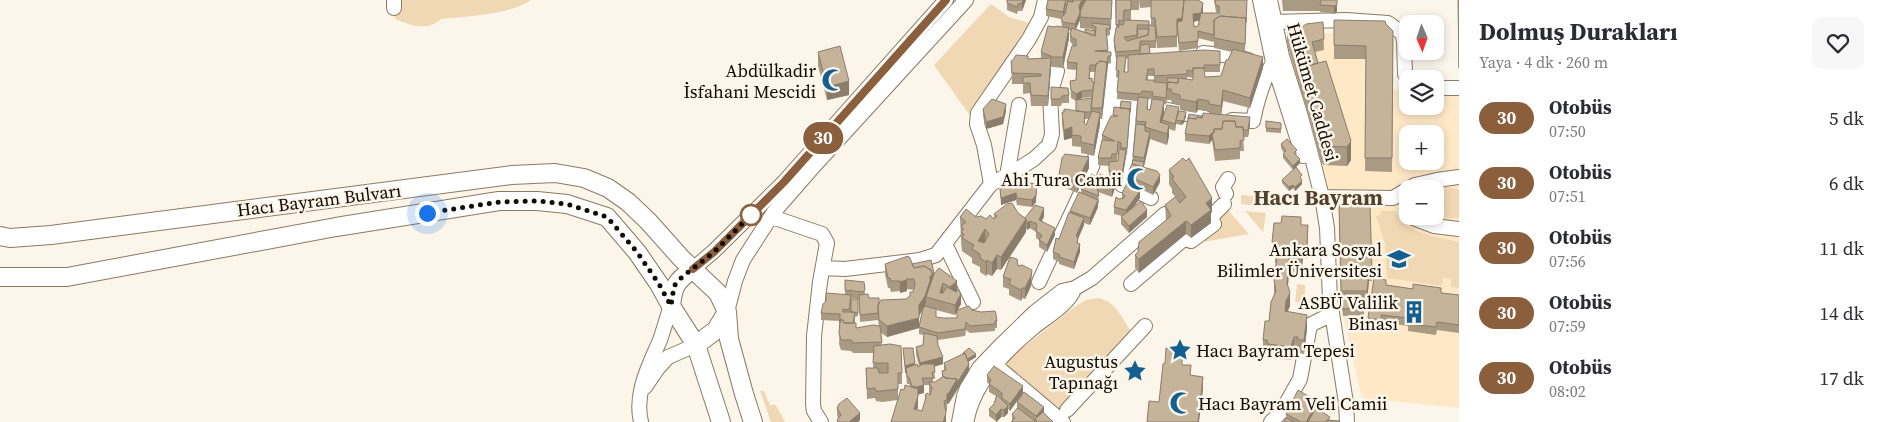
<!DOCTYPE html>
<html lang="tr">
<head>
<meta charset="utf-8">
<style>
	:root { --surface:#fff; --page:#f7f7f7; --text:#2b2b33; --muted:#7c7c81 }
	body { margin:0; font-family:"Source Serif 4",serif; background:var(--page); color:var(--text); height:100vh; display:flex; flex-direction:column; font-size:19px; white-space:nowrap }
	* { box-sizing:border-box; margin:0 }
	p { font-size:16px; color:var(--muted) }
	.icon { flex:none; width:28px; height:28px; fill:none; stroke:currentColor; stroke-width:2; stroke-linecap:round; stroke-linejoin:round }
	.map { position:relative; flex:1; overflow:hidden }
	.drawer { display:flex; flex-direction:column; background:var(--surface); width:425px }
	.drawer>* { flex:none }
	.badge { padding:0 10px; border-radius:16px; font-size:18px; line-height:32px }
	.needle { width:32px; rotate:178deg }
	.tools { position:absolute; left:1399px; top:15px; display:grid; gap:10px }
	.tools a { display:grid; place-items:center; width:45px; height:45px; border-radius:10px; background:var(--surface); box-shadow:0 2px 8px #0003; font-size:25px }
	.you { position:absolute; width:25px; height:25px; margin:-12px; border:4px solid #fff; border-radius:50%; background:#1a73e8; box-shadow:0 0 0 8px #1a73e833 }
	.map>.badge { position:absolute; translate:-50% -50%; box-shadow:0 0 0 2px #fff }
	.round { display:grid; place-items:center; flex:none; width:52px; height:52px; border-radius:10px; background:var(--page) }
	.overview { display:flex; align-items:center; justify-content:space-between; height:85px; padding:0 20px }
	h1 { font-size:24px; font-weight:700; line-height:38px }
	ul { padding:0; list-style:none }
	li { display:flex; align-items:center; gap:15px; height:65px; padding:0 20px }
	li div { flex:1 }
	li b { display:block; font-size:19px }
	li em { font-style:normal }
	li .badge { min-width:55px; font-weight:700; text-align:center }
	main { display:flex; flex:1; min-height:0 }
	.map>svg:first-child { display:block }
	.built { fill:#ffe8c6; fill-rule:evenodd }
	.green { fill:#f1d8b4 }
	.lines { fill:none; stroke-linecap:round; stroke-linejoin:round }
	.minor-casing { stroke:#8a7a62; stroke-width:16 }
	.major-casing { stroke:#8a7a62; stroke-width:20 }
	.minor { stroke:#fff; stroke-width:14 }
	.major { stroke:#fff; stroke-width:18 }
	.wall { fill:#a99a84; fill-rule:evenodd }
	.shaded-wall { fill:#8a7d6c }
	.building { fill:#c5b39a; stroke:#8a7d6c; fill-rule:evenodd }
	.line-casing { stroke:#fff; stroke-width:11 }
	.line { stroke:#8b5e3c; stroke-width:8 }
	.walk { stroke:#110b04; stroke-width:5; stroke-dasharray:0 9 }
	.stop-dot { fill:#fff; stroke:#8b5e3c; stroke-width:2.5 }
	.labels { text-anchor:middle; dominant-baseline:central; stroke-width:5; stroke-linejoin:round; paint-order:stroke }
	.poi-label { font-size:18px; fill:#110b04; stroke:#fcf5ea; text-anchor:end }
	.street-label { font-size:18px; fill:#110b04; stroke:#fcf5ea }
	.district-label { font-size:22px; font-weight:bold; fill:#50412b; stroke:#fcf5ea }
</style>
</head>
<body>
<main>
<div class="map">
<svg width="1459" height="422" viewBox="0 0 1459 422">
	<rect width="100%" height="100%" fill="#fcf5ea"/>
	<path class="built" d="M1322,33L1385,35L1393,89L1407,92L1408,106H1435V93L1459,97V408L1362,398L1343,316L1339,215L1316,152L1287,43L1291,39ZM1408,134H1435V161H1408ZM1408,189H1435V216H1408Z"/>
	<path class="green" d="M394,0H531C509,15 467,16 441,19C426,32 411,25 395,19Z
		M991,4L1009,17L1029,23L1026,34L971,117L934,65Z
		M1442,185L1459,190V218L1438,219L1430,216H1435V189H1419Z
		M1241,195L1270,198L1269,207L1241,204Z
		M1228,210L1249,234L1197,243L1215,220Z
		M1245,211L1266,213L1263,232Z
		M1380,211H1396C1406,235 1437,236 1459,242V288L1451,287V279L1443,278L1442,286L1387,278L1385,243L1376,216L1381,215Z
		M1297,284L1305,285V303L1295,302Z
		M1098,298C1115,301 1121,316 1130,330L1143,325L1063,410L1004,367V362L1076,306L1086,300Z
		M760,391H764L770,405H776L785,422H771Z"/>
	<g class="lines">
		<defs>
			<path id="minor" d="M394,0V8
				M1260,0L1273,62L1303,156
				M1270,0L1282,56L1304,126L1322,197L1327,228L1330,300L1346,403L1347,422
				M1274,22L1346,20L1388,23L1402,33L1404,41L1405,74L1408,80
				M1203,53L1233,56L1248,60
				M1435,88H1459
				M1109,101L1140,104L1205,118
				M1232,120L1253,121C1257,100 1263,81 1273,62
				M1007,176L1019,105
				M991,184L984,145L977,124L978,113L1029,39L1041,17L1045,0
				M1122,185L1129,160L1134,103
				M1124,185L1151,198
				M1226,194L1223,187L1228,179
				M1322,197L1393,198L1415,185L1437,180L1459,177
				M1408,216L1434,226L1459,229
				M772,217L822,234L827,243L820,282L814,336L813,404L814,411L821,422
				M945,244L973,302
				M823,268L845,269L920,260L936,255L991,184L1015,171L1034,159L1049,145L1052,134L1050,95L1057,71
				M693,269L714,251L784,182L946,0
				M1039,282C1062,230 1091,181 1105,126C1115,85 1112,42 1114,0
				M1131,284L1185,238L1191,241L1214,224L1210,218L1224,204
				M727,312L735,281L743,260L774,212L814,166L966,0
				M989,360L1063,422
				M645,387L658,368L668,357L696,345
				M1067,410L1145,326
				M967,419C974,382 1006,350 1034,327C1049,315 1067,306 1075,288
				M641,422C634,393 649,366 660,340C664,329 667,317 671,306
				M959,422L964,396L967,388L979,368L998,348L1035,312L1062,291L1075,288L1092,278L1165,214
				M1271,422L1282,411L1300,379L1310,325L1332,314"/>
			<path id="major" d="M0,236L10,238L51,235L512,175L555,173L584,178L608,188L628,202L648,221L681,258L718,293L727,312L729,339L744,394L753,422
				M0,277H67L336,227L499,201H537L567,204L607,217L637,252L659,284L671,306L696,345L721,422
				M671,306C673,286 676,281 693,269
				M696,345L716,330L727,312"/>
		</defs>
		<use href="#minor" class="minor-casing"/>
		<use href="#major" class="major-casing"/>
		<use href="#minor" class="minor"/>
		<use href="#major" class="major"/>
	</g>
	<path class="wall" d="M1026,0L1022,11H1018L1017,14L1007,10V3Z
		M1048,0H1112L1111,30H1110V35L1107,36L1108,52H1111V63L1108,64L1102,119H1100V124L1094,156L1081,153V147L1072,146V138L1064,140L1062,123V112L1076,111V101L1071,98L1070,81L1076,80V70L1067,69V62L1073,46L1070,41V34L1071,31L1069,30V38L1063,68L1053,67L1051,66L1048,106H1031L1030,93L1023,94V84H1012L1011,61L1028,59L1041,58V52L1055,27H1062L1061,19L1046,16V9ZM1082,8L1080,17V28L1092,29V30L1085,32L1076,29L1080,20V13ZM1090,72H1095L1094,82H1092L1090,78ZM1092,97V100H1079L1082,98ZM1085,119H1089L1086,125L1085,124Z
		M1115,0H1139V10H1131V20L1151,25V3V7L1140,8L1139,0H1198L1203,10V13H1219L1216,12L1214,0H1247L1245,52L1263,68L1250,108L1223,101L1221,114L1250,124L1248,137H1243L1244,151H1240V159L1215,161L1212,140L1209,144L1185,141V134L1202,116L1209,113V111L1198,110L1196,113L1180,110V105L1172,103L1171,100H1167L1166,105L1164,104L1163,116L1179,111L1186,116L1184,123L1181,125L1176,124L1175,131L1169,129V136L1167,145L1150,139L1144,167L1160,182L1153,195L1127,182V175L1132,164L1137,101L1117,99L1118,78L1116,77L1117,59H1116L1114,47V40L1116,29ZM1199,20L1198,26L1194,27V22ZM1177,29L1179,51L1198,48V38L1214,42V31V48L1232,52L1221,76L1205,77L1204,72H1220V51L1150,54V48H1156V36L1157,48L1177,47ZM1128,58V72H1125L1126,59ZM1148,76H1154V82L1148,80ZM1187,77L1193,78V80L1187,79ZM1148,99H1152L1150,110L1148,109Z
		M1282,0H1337V12L1334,14L1320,12V5V11H1283Z
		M1334,20L1386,24L1393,31L1392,172L1365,171L1366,59H1334Z
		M1323,22L1324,50L1315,52L1318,63L1326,61L1351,160L1347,166L1324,165L1320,161L1300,87L1287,43V32Z
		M818,52L849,95L827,100L818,66Z
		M1051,87L1069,95V103H1062L1061,106H1051Z
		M1131,106L1130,116L1127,155H1126L1122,181L1109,178V166L1098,165V158L1102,140V135L1113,116L1114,107L1120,108ZM1118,149H1119L1118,161H1117Z
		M983,109L1006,111L1003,124L986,129L983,116Z
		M1266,121L1281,123V133L1266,132Z
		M1281,144L1297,153L1296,155L1300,163L1293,170L1283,158V154L1284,153L1281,148Z
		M1089,168L1077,193L1059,185V175Z
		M1169,170L1212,212L1211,213V223L1191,238L1186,234L1139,273L1135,268V255L1138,252L1166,220L1165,205L1178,200L1172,193V189L1169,184Z
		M1302,179V184L1295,191L1293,188L1289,191L1282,183V180Z
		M1088,180L1097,181L1095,185L1096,186V184L1115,188L1112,197L1098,192L1099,203H1098V207L1090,225L1084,223V225L1078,237V244L1080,252L1074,269L1059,264V262L1053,259V252L1070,213V211L1081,193V189Z
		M1016,181L1036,202L1032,207L1017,205L1016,200L1001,205L1000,189Z
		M1122,193L1140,198L1134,207L1147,217L1129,233L1121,224V217L1122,216L1114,214V207L1119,199L1122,198Z
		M1018,213L1025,218L1044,216L1042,221L1055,235L1047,252L1039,247V240L1036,238V232L1030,228L1027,230L1026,228V232L1001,270L997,269L992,276L987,274L986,276L980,272V267L972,263V258L962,251L961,241V240L960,217H976L986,219H994V214Z
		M1339,215L1372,271V281H1369L1367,301H1364V315L1343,316L1341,301Z
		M1308,239L1307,259L1303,258L1301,273L1289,272L1288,286L1290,306L1288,311L1307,329L1304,354L1298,353V351H1294L1291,360L1268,358L1267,354L1263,353V340L1269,321L1274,295V280L1276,263H1275V255H1272V242Z
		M885,264H912L934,273V275L957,291L961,304L958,309L972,310L997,321V328H995V331L970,333L966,330L965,336L938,340V345L943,364L934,367L935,379H933V382H935L942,378V371L944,370V363L976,357L968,362L969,371L949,403L947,404V411H945L946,422H891L898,400L882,402L876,401L875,398L867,399L866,368H873L874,353H853L851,351L841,350L839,344L840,321L821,320V313L845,295V280L864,282L865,294L869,298L879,303L906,299L910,296L913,292L914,290L907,289V291L900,293V291L891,292L890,288H888L885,274ZM851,298L859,299L860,322L878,320L879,326L856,328L855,323V317L858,316V299H851ZM923,309L919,326V315ZM936,310L955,315L957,312V318H943L936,317ZM919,328V334L924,335L923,345L916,347V354L919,366L918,367L915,364L903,348L905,373H906L907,384H909L910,386L904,390L898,397V384H902V373L882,345L880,332L887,337ZM923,385H929V393L930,395H925V402L922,411L917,410L918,407V394L924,393Z
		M1018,266L1032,281L1031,286L1025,299L1022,298L1021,301L1009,295V289L1003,287V277Z
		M1386,285L1459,295V333L1437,330L1436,335L1408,331V326L1381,322V327L1368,325V318Z
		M987,375L1023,386L1010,411L1008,409V413L1004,417H1001L997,422L989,416V409L994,404L996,396L989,392V384L987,382Z
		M1017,402L1044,413L1053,422H1011L1012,421V414L1017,408Z
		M837,408L860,420L858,422H837V420L838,418L837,415Z
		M1318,408L1330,420L1339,422H1284L1286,418V414Z"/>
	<path class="shaded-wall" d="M1023,0H1026L1022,11V3Z
		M1066,0L1065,8L1063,19V12Z
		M1082,0H1086L1080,13V20L1075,31V24L1079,6Z
		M1203,3V10L1201,20L1193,22V14Z
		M1337,5V12L1334,14V6Z
		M1182,18V28L1177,22V47V19Z
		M1069,28V38L1063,68V57Z
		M1108,56V64L1102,119V108Z
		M1263,57V68L1250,108V98Z
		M1051,58V69L1048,106V96Z
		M849,81V95L827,100V87Z
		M1223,90V101L1221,116V106Z
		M1082,91V98L1076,101V94Z
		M1198,99V110L1196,113V102Z
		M1164,102V112L1163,120H1162V123L1160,122Z
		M1006,104V111L1003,124L986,129V122Z
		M1179,107V114L1176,120L1175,131V124Z
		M1186,112V116L1184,123L1181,125V121Z
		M1100,113V124L1094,156V145Z
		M1250,117V124L1248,137V130Z
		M1169,125V136L1167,145V134Z
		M1072,127V138L1064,140V130Z
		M1150,132V139L1142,174L1144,158Z
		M1212,133V140L1209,144V136Z
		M1351,141V160L1347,166V147Z
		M1126,150V157L1122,181V174Z
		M1089,157V168L1077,193V182Z
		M1300,159V163L1293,170V166Z
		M1160,175V182L1153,195V187Z
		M1115,181V188L1112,197V189Z
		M1302,181V184L1295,191V187Z
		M1037,184L1036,202L1032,207V200Z
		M1293,185V188L1289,191V187Z
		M1140,191V198L1126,217V210Z
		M1016,193V200L1001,205V198Z
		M1212,198V212L1211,213V223L1191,238V225L1206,203Z
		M1098,200V207L1090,225V218Z
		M1044,208V216L1039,227V220Z
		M1147,210V217L1129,233V226Z
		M1084,218V225L1076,244V236Z
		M1026,219V232L1001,270V257Z
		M1030,221V228L1027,230V223Z
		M1186,221V234L1139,273V259Z
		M1055,228V235L1047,252V245Z
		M985,229V243L978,241Z
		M1080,244V252L1074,269V262Z
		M1303,245V258L1301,273V259Z
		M997,255V269L992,276V263Z
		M1289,258V272L1287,296V283Z
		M987,260V274L986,276V262Z
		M1032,270L1031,286L1025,299V288Z
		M1369,271V281L1367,301V291Z
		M933,275V286L926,297V302L925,306L919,316V305L930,276Z
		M907,280V291L900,293V282Z
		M957,281V291L950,297V287Z
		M943,283V294L940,293Z
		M1022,288V298L1021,301V290Z
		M1290,293V306L1286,314L1285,311L1286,301Z
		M961,294V304L955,315V305Z
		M1307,315V329L1304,354V340Z
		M919,318V328L887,337V326Z
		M1294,337V351L1291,360V347Z
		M976,354V357L966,363V360Z
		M943,357V364L920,370V363Z
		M915,363V370L905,373V366Z
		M969,364V371L957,390V383Z
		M1203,377V390L1199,422H1198Z
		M957,379V390L949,403L947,404V394Z
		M924,385V393L917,395V387Z
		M1023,386V393L1010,411V404Z
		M918,396V407L914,420V409Z
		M1318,402V412L1312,422H1306Z
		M1008,406V413L1004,417V410Z
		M1044,407V414L1036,420V416Z
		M1001,409V417L996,422V415Z
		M860,413V420L858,422H849Z
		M946,413V422H943Z"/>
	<path class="building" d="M1007,0H1023L1022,3L1018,4L1017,7L1007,3Z
		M1048,0H1066L1063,12L1046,9Z
		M1066,0H1073V2L1068,1L1067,5L1065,4Z
		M1073,0H1082L1079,6L1080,13L1075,24L1063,22L1061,18L1065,14L1068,1L1073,2Z
		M1086,0H1112L1111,19L1080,17L1081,9Z
		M1116,0H1131V10H1124L1123,21L1119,20V24L1116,25Z
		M1151,0H1184L1182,18L1177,19V36L1157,37L1155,18H1151Z
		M1184,0H1198L1203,3L1201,13H1219V6L1216,5L1215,0H1247L1246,22V18L1220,16L1214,20V35L1198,31V41L1179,43L1177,22L1182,21ZM1201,13L1198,26L1194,27L1193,14Z
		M1321,0H1337V5L1334,6L1320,5Z
		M1458,0H1459V68Z
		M1220,16L1246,18L1245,44L1214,38V20Z
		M1125,20L1149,21V25H1137L1138,35L1124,37L1127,41L1148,35L1149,25L1155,26L1156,41H1140V50L1116,52L1114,40L1116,28L1119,27V24L1123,25Z
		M1334,20L1385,21L1386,24L1393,31L1392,158H1365L1366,46L1334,45Z
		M1323,22L1324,39L1312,42L1318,63L1300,68V76L1287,32L1291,28L1296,27L1301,28L1306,24Z
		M1092,23L1110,25V28L1106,29L1108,50L1095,51L1111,52V56H1108L1107,65V62L1100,61L1096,65H1090L1089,79L1092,78V82H1094L1093,90L1082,91L1076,94L1071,90L1070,81L1076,80L1077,63L1067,62L1072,46H1076V39H1073L1070,34L1072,28L1095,36L1096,27L1092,25Z
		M1048,26L1055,27L1056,26L1069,28L1063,57H1053L1041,52Z
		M1085,29L1095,31V36L1085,32Z
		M1137,29H1149L1148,35L1137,38Z
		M1149,44L1150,53L1140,54V45Z
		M840,46L849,81L827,87L818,52Z
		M1233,49L1263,57L1250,98L1223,90L1221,106L1209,104V101L1198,99L1196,102L1180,99V95L1172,93L1171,89H1167L1168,82L1178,83L1179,78L1193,80V68H1204L1205,77L1221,76L1226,60H1228Z
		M1204,50L1220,51V65H1204V68H1193V71L1187,70V74L1154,76V69H1148L1146,80H1154V82L1167,83L1166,98L1152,96L1153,92L1142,91L1140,94L1117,92L1119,71L1116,70L1117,56H1126L1124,72H1128V55Z
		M1016,55L1028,56V59L1051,58L1048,96L1031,95L1030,83H1023V77L1041,76V74L1012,73L1011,61L1013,60Z
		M1100,61L1107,62L1102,108H1091L1096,64Z
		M1326,61L1351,141L1347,147L1324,146L1320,142L1300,68Z
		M1167,78H1178V83L1168,82L1167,84Z
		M1051,87L1068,88L1069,95L1062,96L1061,99H1051Z
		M1138,97L1148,98L1147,109L1150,110L1152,99L1162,100L1164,102L1160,122L1169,125L1167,134L1145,127L1146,122L1136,121Z
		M1092,98L1091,112H1085L1076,111V100Z
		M992,99L1006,104L1003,117L986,122L983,109Z
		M1121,101L1131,102L1130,112V109L1120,108Z
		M1167,105L1179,107L1175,124L1162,120Z
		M1114,107L1130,109L1127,148H1121V143L1118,141L1117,154H1112L1111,158H1098L1102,140L1115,141L1102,135L1111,116H1118L1113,115Z
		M1064,109L1085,112L1084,123L1086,125L1092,111L1100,113L1094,145L1081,142V136L1072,135V127L1064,130L1062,112H1064Z
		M1179,111L1186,112L1184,120L1181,121L1176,120Z
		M1203,113L1250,117L1248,130H1243V127H1236L1235,121H1223L1222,129H1214V133H1212L1209,136L1185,134L1188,118L1196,119L1197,117L1202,118Z
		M1189,114L1202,116V118L1197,117L1196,119L1188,118Z
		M1223,121H1235L1236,127H1243L1244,140L1240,141V148L1215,150L1212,133H1214V129H1222Z
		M1266,121L1281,123V129L1266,128Z
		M1136,124L1145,125V131L1150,132L1144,158L1133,156Z
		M1287,139L1297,150L1294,153L1300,159L1293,166L1283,154L1286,151L1281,144Z
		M1119,149L1126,150L1122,174L1109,171V162L1118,161Z
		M1065,154L1089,157L1077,182L1059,175L1062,158Z
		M1183,158L1186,161L1189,158L1212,198L1206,203L1211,210L1191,225L1186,221L1139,259L1135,255L1138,252L1139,242L1171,216L1165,205L1175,197L1180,203L1186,197L1172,179L1174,177L1169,170Z
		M1133,160L1144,162L1143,167L1132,164Z
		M1132,164L1157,171L1160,175L1153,187L1127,175Z
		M1296,167L1302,175L1300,177L1302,181L1295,187L1293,185L1289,187L1282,180Z
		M1091,174L1097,177L1094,183V182L1088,180Z
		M1100,174L1115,181L1112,189L1096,184Z
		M1085,179L1094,182L1097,187L1099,196L1081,189Z
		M1016,181L1037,184L1036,195L1032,200L1017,198L1016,193L1001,198L1000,189Z
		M1127,183L1140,189V191L1126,210L1114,207L1116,197L1119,199L1124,198L1125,196L1122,193Z
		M1079,192L1098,200L1090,218L1070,211Z
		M1141,201L1147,210L1129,226L1121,217Z
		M1012,203L1018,213L1026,219L1001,257L997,255L992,263L987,260L986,262L980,258V254L972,249L974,245L962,238L964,234L961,232L964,229L961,226L966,222L960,217L966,209L976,217L981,216L986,219L990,215L994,219L997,216L994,214L1007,204ZM985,229L989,234L984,243L978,241Z
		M1339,204H1370L1372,271H1369L1367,291H1341Z
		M1035,205L1044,208L1039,220L1055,228L1047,245L1039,240L1042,235L1036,231L1037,224L1030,221L1027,223L1026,219L1025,218Z
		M1069,212L1084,218L1076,236L1078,237L1077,243L1080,244L1074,262L1059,257L1060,255L1053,252L1056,238L1059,239Z
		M1282,216L1301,217V225H1308L1307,245H1303L1301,259L1289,258L1287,283L1290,293L1286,301L1285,311L1307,315L1304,340H1298V337H1294L1291,347L1268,344L1267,340H1263L1265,321H1269L1271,302L1276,291L1274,280L1278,250L1275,249V241L1272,242L1274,223H1281Z
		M908,256L910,258L914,268L924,266L931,270L933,275L930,276V281L925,296L919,305V318L887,326L879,320L878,305L881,300L906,299L910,296V292H913L915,284L914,279H906L907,280L900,282V281H891L890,278H888L885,264Z
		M1010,257L1017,259L1018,266L1022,265L1032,270L1031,276L1025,288H1022L1021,290L1009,284L1011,279L1003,277Z
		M931,260L934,273L932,274L931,270L924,266L914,268L912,264Z
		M939,268L957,281L950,287L943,283L940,293H943L947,287L956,292L958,289L961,294L955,305L926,297L934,274Z
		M1374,278L1386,280V285L1413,289V284L1441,288V293L1459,295V325L1437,322L1436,327L1408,324V318L1381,315V320L1368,318Z
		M845,280L864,282L865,289L863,292L845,290Z
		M826,293L851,295L849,310L843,309V312H855L853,323H844L843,320H840V323V314L821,313L823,304L826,301Z
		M868,294L869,298H879V304L878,305V313L860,315L859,295Z
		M1341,294H1363L1364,308L1343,309Z
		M851,299H858V313L851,312Z
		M925,306L936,309V317L943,318H957V310L969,306L972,310L981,312L995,311L996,314L997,321H995V324L970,326L966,322L965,329L938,333L919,327L923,308Z
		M840,320H843L844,323H856V328L873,325L880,326L882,342L853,343L851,340H841L839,333Z
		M924,333L937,336L938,345L943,357L920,363L916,347L923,345Z
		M890,344L901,346L902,373H898V389L882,391H876L875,388L867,389L866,368H878L879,373H888V363H873L874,346Z
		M903,348H913L915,363L905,366Z
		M969,348L976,354L967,359L965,353L963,354V353Z
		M1166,348H1182V365H1191L1190,375L1203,377L1198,422H1147L1149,401L1159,402L1163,364L1165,363Z
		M965,353L969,364L957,383V379L945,378L944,376L943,377L942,371L946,370L944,363Z
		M917,364L918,367L923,364H934L935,372H932L933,378H922L924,385L917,387L912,386L909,377H907L906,368Z
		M994,366L1023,386L1010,404L1002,398V393L989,384L991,380L987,375Z
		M944,376L945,378L957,379L949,393L947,394V400L944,401L946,413L943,422H891L901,389L904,390L905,385L918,389V396L914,409L922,411L926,397L925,395L927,393L930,395L932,388L929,382H935Z
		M1298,390L1318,402L1306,422H1301L1286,414Z
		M1024,392L1044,407L1036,416L1017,402Z
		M997,395L1008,406L1004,410L1001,409L996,415L989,409L994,404Z
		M847,398L860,413L849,422H839L837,420L841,415L837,408L839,404Z
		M1018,408L1035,421L1034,422H1011L1015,418L1012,414Z
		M1316,408L1330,417L1328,420H1327L1325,422H1308Z
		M1043,412L1053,422H1036L1037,421L1035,419Z
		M1286,418L1295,422H1284Z
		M1327,420L1339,421V422H1325Z"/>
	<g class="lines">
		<defs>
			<path id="line" d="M693,269L714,252L784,182L946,0"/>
		</defs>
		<use href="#line" class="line-casing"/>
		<use href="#line" class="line"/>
		<path class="walk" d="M427,213L499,202L537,201L567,204L607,217L637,252L659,284L671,306L674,286L682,277L714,252L751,215"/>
	</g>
	<defs>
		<symbol id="mosque-bare" viewBox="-9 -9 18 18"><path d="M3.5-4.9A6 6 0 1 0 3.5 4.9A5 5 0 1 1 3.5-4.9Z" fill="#125f92" stroke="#fcf5ea" stroke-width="2.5" paint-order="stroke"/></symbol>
		<symbol id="university-bare" viewBox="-9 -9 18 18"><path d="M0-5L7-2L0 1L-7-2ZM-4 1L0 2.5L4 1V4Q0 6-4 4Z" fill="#125f92" stroke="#fcf5ea" stroke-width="2.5" paint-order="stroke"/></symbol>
		<symbol id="building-bare" viewBox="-9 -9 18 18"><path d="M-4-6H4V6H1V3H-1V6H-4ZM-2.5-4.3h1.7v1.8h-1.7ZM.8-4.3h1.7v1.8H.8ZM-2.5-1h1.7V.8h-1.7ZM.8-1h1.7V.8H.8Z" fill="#125f92" stroke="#fcf5ea" stroke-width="2.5" paint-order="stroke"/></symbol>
		<symbol id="sight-bare" viewBox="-9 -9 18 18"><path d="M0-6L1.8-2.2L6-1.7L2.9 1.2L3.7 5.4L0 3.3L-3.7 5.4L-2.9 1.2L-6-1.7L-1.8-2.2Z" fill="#125f92" stroke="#fcf5ea" stroke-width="2.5" paint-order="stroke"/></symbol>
	</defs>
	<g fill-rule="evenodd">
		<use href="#mosque-bare" x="817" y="64" width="32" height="32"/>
		<use href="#mosque-bare" x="1122" y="163" width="32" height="32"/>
		<use href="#university-bare" x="1383" y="243" width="32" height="32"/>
		<use href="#building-bare" x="1398" y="296" width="32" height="32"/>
		<use href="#sight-bare" x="1164" y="334" width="32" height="32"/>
		<use href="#sight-bare" x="1119" y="355" width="32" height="32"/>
		<use href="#mosque-bare" x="1165" y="387" width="32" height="32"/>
	</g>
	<circle class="stop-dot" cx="751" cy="215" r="10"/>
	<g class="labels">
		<g class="poi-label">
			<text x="816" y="70">Abdülkadir<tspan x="816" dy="21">İsfahani Mescidi</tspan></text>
			<text x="1122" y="179">Ahi Tura Camii</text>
			<text x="1382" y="249">Ankara Sosyal<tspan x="1382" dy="21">Bilimler Üniversitesi</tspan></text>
			<text x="1398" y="302">ASBÜ Valilik<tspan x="1398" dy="21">Binası</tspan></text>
			<text x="1196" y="350" text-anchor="start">Hacı Bayram Tepesi</text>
			<text x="1118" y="361">Augustus<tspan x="1118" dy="21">Tapınağı</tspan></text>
			<text x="1198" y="403" text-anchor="start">Hacı Bayram Veli Camii</text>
		</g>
		<g class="street-label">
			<text transform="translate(1313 92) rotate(74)">Hükümet Caddesi</text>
			<text transform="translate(319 200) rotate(-7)">Hacı Bayram Bulvarı</text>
		</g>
		<g class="district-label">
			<text x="1318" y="197">Hacı Bayram</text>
		</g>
	</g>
</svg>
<div class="tools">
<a><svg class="needle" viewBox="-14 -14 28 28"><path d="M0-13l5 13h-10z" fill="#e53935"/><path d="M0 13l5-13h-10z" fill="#7c7c81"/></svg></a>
<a><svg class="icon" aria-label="layers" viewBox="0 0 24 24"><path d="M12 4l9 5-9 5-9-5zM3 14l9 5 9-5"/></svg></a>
<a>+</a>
<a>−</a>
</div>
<div class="you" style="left:427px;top:213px"></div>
<b class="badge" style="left:823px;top:138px;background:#8b5e3c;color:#fff">30</b>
</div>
<section class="drawer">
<div class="overview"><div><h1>Dolmuş Durakları</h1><p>Yaya · 4 dk · 260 m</p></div><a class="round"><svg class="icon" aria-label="heart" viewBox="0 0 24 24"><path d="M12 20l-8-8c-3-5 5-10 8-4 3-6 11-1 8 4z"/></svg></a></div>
<ul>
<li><span class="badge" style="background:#8b5e3c;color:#fff">30</span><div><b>Otobüs</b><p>07:50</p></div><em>5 dk</em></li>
<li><span class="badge" style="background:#8b5e3c;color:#fff">30</span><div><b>Otobüs</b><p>07:51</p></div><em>6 dk</em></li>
<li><span class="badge" style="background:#8b5e3c;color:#fff">30</span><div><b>Otobüs</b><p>07:56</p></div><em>11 dk</em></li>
<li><span class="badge" style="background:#8b5e3c;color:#fff">30</span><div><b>Otobüs</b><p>07:59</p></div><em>14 dk</em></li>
<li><span class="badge" style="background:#8b5e3c;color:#fff">30</span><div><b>Otobüs</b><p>08:02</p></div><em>17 dk</em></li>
</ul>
</section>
</main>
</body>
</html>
